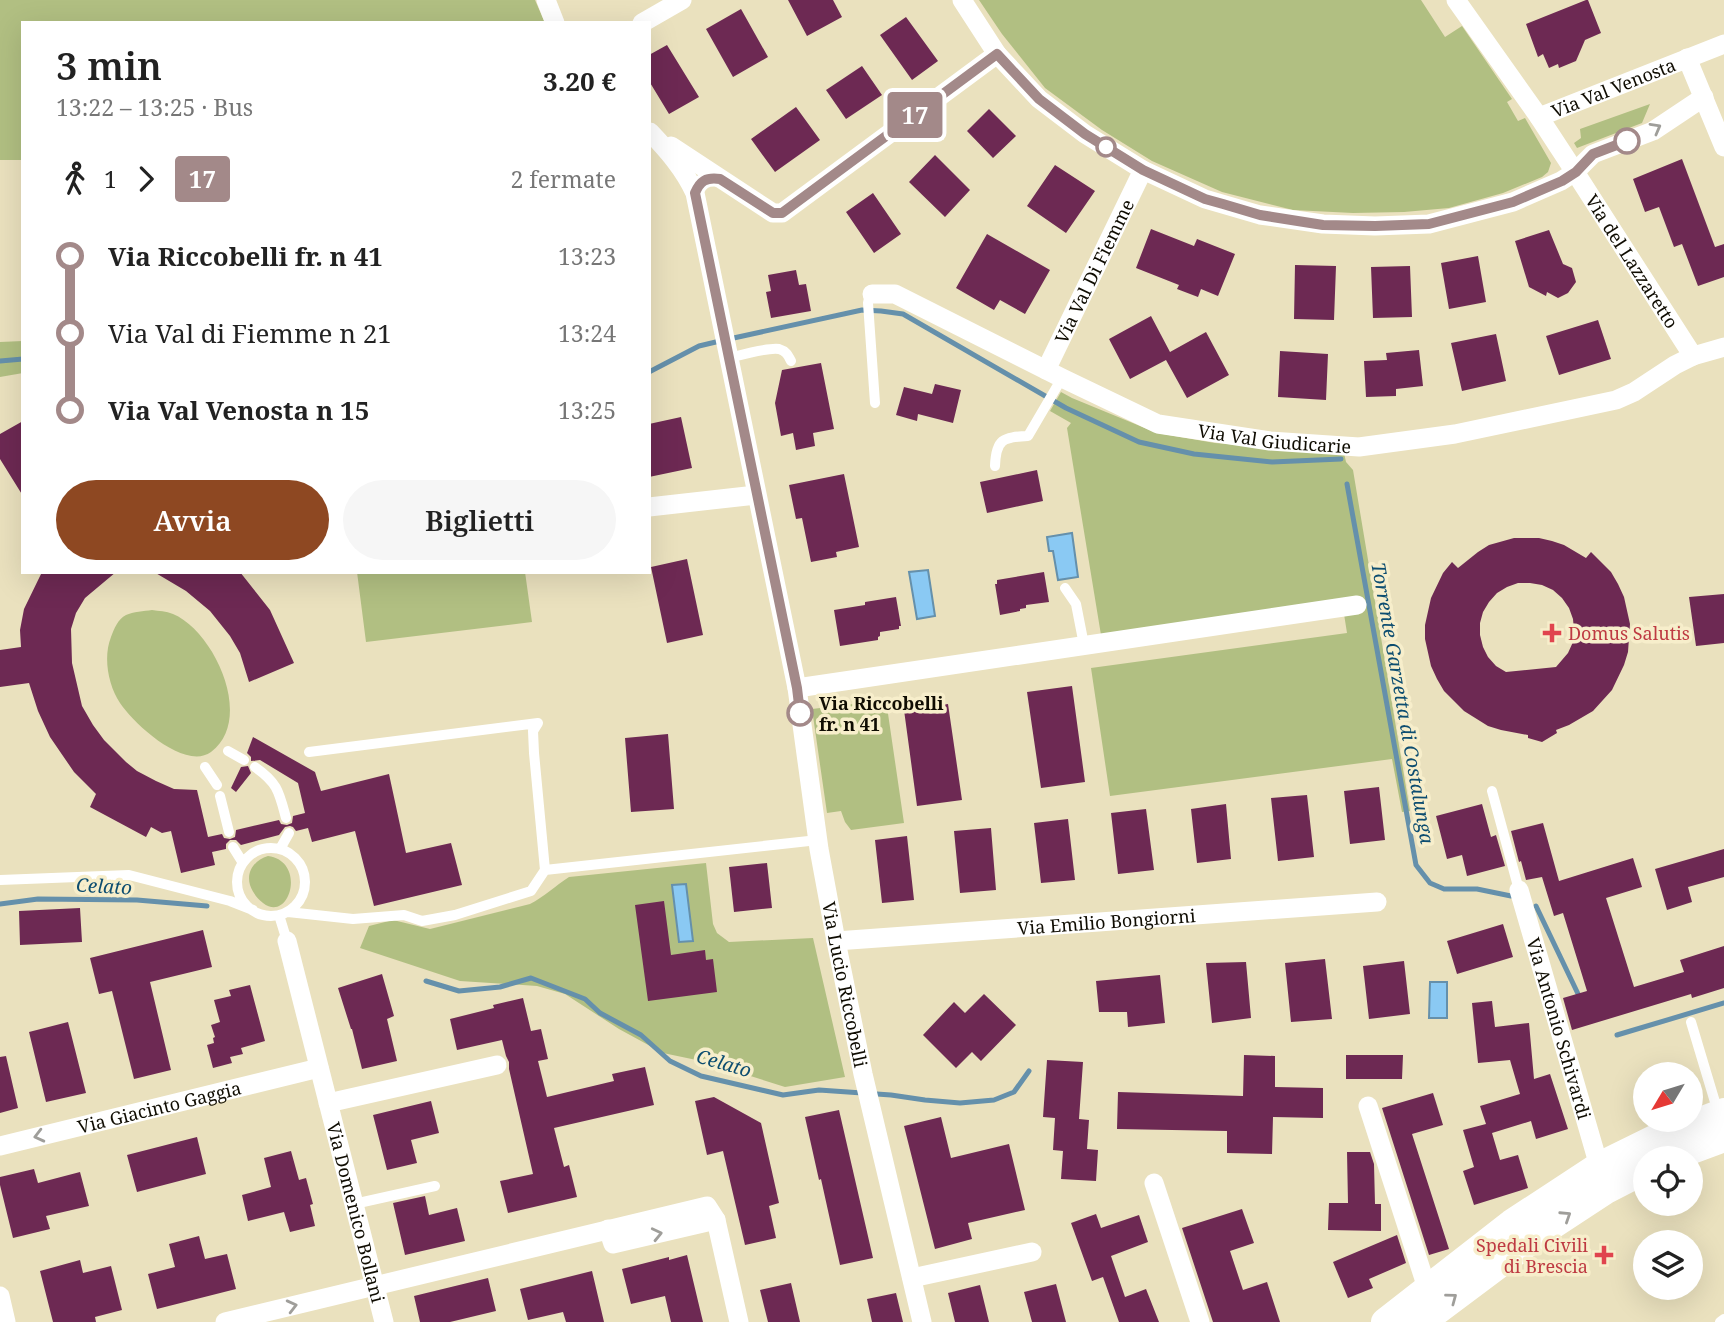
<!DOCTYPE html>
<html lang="it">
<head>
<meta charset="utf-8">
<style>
	:root { --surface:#fff; --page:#f6f6f6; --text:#222; --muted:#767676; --accent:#8e4822 }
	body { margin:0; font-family:"Noto Serif",serif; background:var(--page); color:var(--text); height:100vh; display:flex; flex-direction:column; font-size:26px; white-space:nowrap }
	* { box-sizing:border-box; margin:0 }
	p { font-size:23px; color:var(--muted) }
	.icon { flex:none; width:38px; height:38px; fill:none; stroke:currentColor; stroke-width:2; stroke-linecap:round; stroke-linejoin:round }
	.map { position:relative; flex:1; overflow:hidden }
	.details { position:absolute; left:21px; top:21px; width:630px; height:553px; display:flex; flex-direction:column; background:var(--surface); border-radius:0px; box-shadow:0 7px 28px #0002 }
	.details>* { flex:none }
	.badge { padding:0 14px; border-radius:5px; font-size:24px; line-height:46px }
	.needle { width:46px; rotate:232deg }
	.tools { position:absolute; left:1633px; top:1062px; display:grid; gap:14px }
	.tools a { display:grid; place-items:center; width:70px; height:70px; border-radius:50%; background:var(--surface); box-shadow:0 7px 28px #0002; font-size:35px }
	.map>.badge { position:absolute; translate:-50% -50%; box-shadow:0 0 0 4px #fff }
	.legs { display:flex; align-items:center; gap:10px; height:77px; padding:0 35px; font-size:23px }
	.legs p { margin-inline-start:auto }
	.summary { display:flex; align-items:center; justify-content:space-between; height:119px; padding:0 35px }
	h1 { font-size:38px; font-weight:600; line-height:52px }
	.cta { display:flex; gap:14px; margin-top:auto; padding:14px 35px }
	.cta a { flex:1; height:80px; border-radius:42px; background:var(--accent); color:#fff; font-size:28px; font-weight:600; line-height:80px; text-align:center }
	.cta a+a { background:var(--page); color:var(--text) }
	ul { padding:0 35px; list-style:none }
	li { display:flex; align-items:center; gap:24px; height:77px; font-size:26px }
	li i { display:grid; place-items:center; width:10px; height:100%; margin:0 9px; background:currentColor }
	li i::after { content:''; width:18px; height:18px; margin:-9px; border:5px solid; border-radius:50%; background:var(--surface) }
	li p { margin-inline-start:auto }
	li:first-child i { background:linear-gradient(#0000 50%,currentColor 0) }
	li:last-child i { background:linear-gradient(currentColor 50%,#0000 0) }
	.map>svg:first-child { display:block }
	.green { fill:#b1bf82 }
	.water { fill:#8ac9f3; stroke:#6590ab; stroke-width:2 }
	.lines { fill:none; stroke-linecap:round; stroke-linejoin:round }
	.stream { stroke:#6590ab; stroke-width:5 }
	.building { fill:#6d2953; fill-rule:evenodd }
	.lane { stroke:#fff; stroke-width:10 }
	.street { stroke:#fff; stroke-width:19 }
	.secondary { stroke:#fff; stroke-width:28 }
	.oneway { stroke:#9f9e9a }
	.line-1-casing { stroke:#fff; stroke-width:16 }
	.line-1 { stroke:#a38989; stroke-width:10 }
	.stop-1-dot { fill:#fff; stroke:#a38989; stroke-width:3.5 }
	.health-dot { fill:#e0444e; stroke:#f7eecb; stroke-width:2.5 }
	.labels { text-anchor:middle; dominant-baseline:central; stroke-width:7; stroke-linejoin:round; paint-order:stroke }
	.street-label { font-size:18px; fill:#0f0c02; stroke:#f7eecb }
	.health-label { font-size:18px; fill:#be3a42; stroke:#f7eecb; text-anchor:start }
	.stop-label { font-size:18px; font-weight:bold; fill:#0f0c02; stroke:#f7eecb; text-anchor:start }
	.water-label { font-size:19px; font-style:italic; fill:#0d4d70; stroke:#f7eecb }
</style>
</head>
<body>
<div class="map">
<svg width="1724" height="1322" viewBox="0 0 1724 1322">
	<rect width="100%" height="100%" fill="#eae1be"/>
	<path class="green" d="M0,0H535L545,23H23V160H0Z
		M979,0H1421L1445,37L1462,26L1512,99L1507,102L1518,121L1525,118L1551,163L1548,172L1542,177L1503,193L1449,208L1404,212L1353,213L1293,210L1222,192L1152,161L1102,130L1045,88L1002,34Z
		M1650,104L1642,123L1577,148L1574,143L1581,138L1580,129Z
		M23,341V373L0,377V342Z
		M1061,392L1072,398L1157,433L1215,443L1344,453L1346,462L1353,470L1410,811L1402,812L1392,759L1110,796L1091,668L1347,633L1344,614L1101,635L1067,428L1071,423L1050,411Z
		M357,572H525L532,622L366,642Z
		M152,610C159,611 166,611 173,614C214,631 255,719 211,752C185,771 134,724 120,703C108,685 103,657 111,637C114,629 118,619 126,615C133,612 144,611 152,610Z
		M886,700L904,823L851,830L845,822L841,811L827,813L812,709Z
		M268,856C307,861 290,924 263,903C257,898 253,893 250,885C246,871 255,860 268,856Z
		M706,863L713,924L717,933L729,942L813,938L845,1077L785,1087L706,1062L663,1053L619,1029L565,994L537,986L460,981L360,948L369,926L393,920L430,929L530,904C544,897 555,886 569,877Z"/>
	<path class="water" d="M1072,533L1078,577L1058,580L1053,551H1049L1047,537Z
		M928,570L935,616L917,619L909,572Z
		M686,884L693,941L679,942L672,885Z
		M1430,982H1447V1018H1429Z"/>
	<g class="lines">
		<path class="stream" d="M729,339L862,310L881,311L903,314L1066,408L1139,442L1194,454L1272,462L1341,459
			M0,361L23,359
			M649,372L699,346L720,341
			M1347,484L1416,865L1430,883L1444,889H1477L1511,896
			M0,904L38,899L137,900L207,906
			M1536,906L1580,998
			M426,981L459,991L500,987L531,978L585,999L600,1013L641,1035L670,1061L701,1076L783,1095L819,1090L891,1095L925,1100L960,1103L994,1100L1014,1092L1029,1071
			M1617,1035L1724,1003"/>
	</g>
	<path class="building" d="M788,0H833L842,17L807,36Z
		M1586,0H1588L1601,33L1585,40L1576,61L1559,68L1558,64L1549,68L1543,54L1538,57L1526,24Z
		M741,9L768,57L733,77L706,29Z
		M906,17L938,61L912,80L880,35Z
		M667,45L699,97L669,114L649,81V55Z
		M862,66L882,95L846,119L826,90Z
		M796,107L820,140L775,172L751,139Z
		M989,109L1016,136L993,158L967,131Z
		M935,155L970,190L945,217L909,182Z
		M1682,159L1715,247L1724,244V277L1698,286L1682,244L1674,247L1659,207L1645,212L1633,179Z
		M1055,165L1095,191L1066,233L1027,206Z
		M873,193L901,234L874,253L846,212Z
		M1151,229L1194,246L1197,239L1235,254L1218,296L1201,289L1198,297L1177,289L1179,285L1136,268Z
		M1549,230L1563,264L1572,268L1576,282L1568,293L1558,298L1547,292L1546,296L1529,287L1515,241Z
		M987,234L1050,270L1025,314L1000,300L994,310L956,288Z
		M1478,256L1486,302L1449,309L1441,263Z
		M1295,265L1336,266L1334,320L1294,319Z
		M1410,266L1412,317L1373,318L1371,267Z
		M796,270L799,285L806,284L811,311L771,318L766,292L771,291L768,275Z
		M1151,316L1170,352L1206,332L1229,375L1187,398L1166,360L1130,379L1109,339Z
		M1598,320L1611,359L1559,375L1546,336Z
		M1496,334L1506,381L1462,391L1451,343Z
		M1419,350L1423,386L1396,389V396L1366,397L1364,361L1387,360L1386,353Z
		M1280,351L1328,354L1326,400L1278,397Z
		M821,363L834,429L813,433L815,446L796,450L793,433L781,436L775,403L782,370Z
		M935,384L961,390L953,423L918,414L917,421L896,415L904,387L932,394Z
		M681,417L692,468L649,477V424Z
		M23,421V496L0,459V434Z
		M1037,470L1043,501L987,513L980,482Z
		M844,474L859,547L836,552L837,557L811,562L802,518L796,519L789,485Z
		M1514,538H1539L1552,541L1564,545L1586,558L1591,552L1611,572L1618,584L1624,597L1630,624L1628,652L1624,665L1612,690L1593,711L1569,725L1556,730L1557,733L1542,742L1528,738V735L1501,730L1488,726L1464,711L1444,691L1437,679L1431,666L1425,639V625L1431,598L1443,573L1452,562L1458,568L1478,552L1489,545ZM1518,583H1530L1542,585L1553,590L1562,598L1569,608L1573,619L1574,630L1573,642L1568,653L1556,667L1506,672L1496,666L1488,657L1483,647L1480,635V623L1483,612L1489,602L1497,593L1507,587Z
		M687,559L703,635L667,643L651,567Z
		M42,572H116L85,598L76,613L71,629L72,663L82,706L93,725L104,740L126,762L137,771L156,781L174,789L197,790L208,837L222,834L224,838L230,839L235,837L236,830L279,820L281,824L287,825L292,823L293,816L305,813L298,783L260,760L251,761V757L247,753L253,737L315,772L321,791L389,774L406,853L451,843L462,885L374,906L355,831L312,842L308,828L296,831L293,827L290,826L285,827L279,835L241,845L236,840H230L226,844V849L212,852L215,865L181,873L171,831L162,833L151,827L146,837L90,807L96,794L74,772L50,737L38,711L29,683L0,687V650L21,647L20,630L24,609Z
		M154,572H240L270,610L294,663L249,682L240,653L230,636L210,611L186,591Z
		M1044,572L1049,602L1026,605V608L1020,609V611L1000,615L995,584H997V580Z
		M1724,594V643L1696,646L1689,597Z
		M896,597L901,626H899V629L880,632V636L878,637V640L840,646L834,610L865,605V602Z
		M1072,686L1085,782L1041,788L1027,692Z
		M948,704L962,800L917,806L904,710Z
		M668,734L674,809L631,812L625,738Z
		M248,766L251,773L236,792L231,788L241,767Z
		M1379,787L1385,840L1350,844L1344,791Z
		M1307,795L1314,857L1278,861L1271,798Z
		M1226,804L1231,859L1197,863L1191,809Z
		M1482,804L1491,837L1496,835L1505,866L1467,876L1462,855L1447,859L1436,816Z
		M1146,809L1154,870L1118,874L1111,813Z
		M1068,819L1075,880L1041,883L1034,823Z
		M1543,823L1559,881L1633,858L1642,887L1606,898L1634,987L1684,972L1680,960L1724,946V988L1692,998L1691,994L1572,1030L1563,998L1587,991L1563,913L1554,916L1542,877L1526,880L1521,861L1519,862L1511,831Z
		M991,828L996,890L960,893L954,831Z
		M907,836L914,900L882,903L875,840Z
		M1724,849V877L1688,887L1692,902L1667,910L1655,869Z
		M767,863L772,908L734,912L729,867Z
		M664,901L671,955L705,950L706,960L713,959L717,992L648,1001L635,905Z
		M80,908L82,942L20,945L19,911Z
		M1503,924L1513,957L1457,974L1447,941Z
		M203,930L212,967L150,982L171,1070L134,1079L112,991L99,994L90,958Z
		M1325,959L1332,1019L1291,1022L1285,963Z
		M1404,961L1410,1014L1369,1019L1363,966Z
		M1246,962L1251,1018L1212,1023L1206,963Z
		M382,974L394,1016L387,1019L397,1061L362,1069L352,1029H351L338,988Z
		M1160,975L1165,1023L1128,1027L1127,1012H1099L1096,981Z
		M250,985L265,1041L241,1048L243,1054L230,1057L232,1063L213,1068L207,1045L214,1043L213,1038L215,1037L211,1025L220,1022L214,1000L231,996L229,990Z
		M984,994L1016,1025L981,1061L972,1052L956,1068L923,1035L954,1002L965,1013Z
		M523,998L531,1031L541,1029L548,1059L538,1061L547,1097L614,1081L612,1074L645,1067L654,1105L554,1128L564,1167L569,1165L577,1197L508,1213L500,1181L533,1174L509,1069V1062L506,1056L502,1040L457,1050L450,1019L494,1008L493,1005Z
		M1492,1001L1495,1027L1529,1023L1534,1079L1550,1074L1568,1129L1536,1139L1531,1121L1492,1133L1500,1160L1518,1155L1528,1188L1474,1205L1463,1171L1474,1167L1463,1130L1486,1124L1480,1106L1520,1094L1510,1060L1478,1063L1472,1003Z
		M68,1022L86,1093L46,1102L29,1032Z
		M1244,1055L1275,1056V1087L1323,1088V1118L1273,1117L1272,1154L1227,1153V1131L1117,1129L1118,1092L1243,1096Z
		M1346,1055H1403L1402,1079H1346Z
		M6,1056L18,1108L0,1113V1057Z
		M1047,1060L1083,1062L1079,1119L1089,1120L1087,1149L1098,1150L1096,1181L1061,1179L1063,1151L1053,1150L1055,1118L1043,1117Z
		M1433,1093L1443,1125L1412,1134L1449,1249L1429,1255L1382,1108Z
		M714,1097L761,1123L779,1203L769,1206L776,1238L745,1245L723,1151L707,1155L695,1101Z
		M431,1101L439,1133L411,1140L417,1163L387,1170L373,1115Z
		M839,1110L873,1258L840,1265L821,1179L819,1180L805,1117Z
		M941,1117L951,1158L1009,1144L1025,1210L968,1223L972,1239L935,1249L904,1126Z
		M197,1137L206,1174L137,1192L127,1155Z
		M291,1151L299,1180L306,1178L313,1204L310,1205L315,1226L290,1232L284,1212L248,1221L242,1195L271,1187L264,1158Z
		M1347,1152H1370L1374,1164L1375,1204H1381V1231L1328,1230L1329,1203H1348Z
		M34,1169L38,1183L80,1172L89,1206L46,1216L50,1229L13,1238L0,1185V1177Z
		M425,1196L429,1215L457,1208L465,1241L405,1255L393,1203Z
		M1242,1209L1254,1243L1230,1251L1243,1290L1267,1282L1280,1322H1213L1182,1228Z
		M1096,1214L1101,1228L1139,1215L1148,1242L1111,1256L1125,1297L1146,1289L1159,1322H1119L1103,1277L1092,1281L1071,1223Z
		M1397,1235L1406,1263L1369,1279L1373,1288L1348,1298L1333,1262Z
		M199,1236L205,1259L227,1254L236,1289L157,1309L148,1274L175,1267L169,1244Z
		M687,1255L703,1322H671L665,1296L631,1304L622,1269L669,1257V1260Z
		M80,1260L83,1273L111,1266L122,1310L95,1317L96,1322H53L40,1271Z
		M592,1271L604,1322H566L563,1312L528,1320L520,1289Z
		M488,1278L496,1311L450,1322H420L414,1296Z
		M791,1283L800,1322H768L760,1290Z
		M1056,1284L1066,1322H1032L1024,1292Z
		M980,1285L989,1322H955L948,1293Z
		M896,1293L903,1322H872L867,1299Z"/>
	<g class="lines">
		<path class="lane" d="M872,294L869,298L868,303L875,403
			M729,358C741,355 769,347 779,349C786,351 788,355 791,361
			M995,466C996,439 1003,437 1028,436L1062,378
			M1065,588L1076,604L1084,645
			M228,751L244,760
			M309,752L538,723L533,731L534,753L545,870L818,840
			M205,767L217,785
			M255,767C278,783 279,792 286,818
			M1492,791L1519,890
			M220,796L229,832
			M233,847L243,863
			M237 882a34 34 0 1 1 68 0a34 34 0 1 1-68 0Z
			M280,849L289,833
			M0,880L129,875L230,901L253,910
			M288,912L353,919L404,915L422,921L455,915L531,891L545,870
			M279,915L287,941
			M1691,1022L1718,1112
			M354,1204L435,1186
			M1720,1322L1724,1319"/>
		<g class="street">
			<path d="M546,0L555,23"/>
			<path d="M962,0L997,54L1039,99L1085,134L1143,170L1205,199L1260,215L1323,224L1375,226L1429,224L1513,202L1561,181L1575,172L1593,154L1653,131L1704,97"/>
			<path id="s1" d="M1456,0L1539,117L1575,172L1693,356"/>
			<path d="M642,23L682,0"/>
			<path d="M1687,58L1724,147"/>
			<path id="s2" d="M1539,117L1724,44"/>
			<path id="s3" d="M650,132C668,151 684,169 695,193L797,688L819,849L836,941L863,1074L922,1322"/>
			<path d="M671,146L773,213H782L997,54"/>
			<path id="s4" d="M872,294H895L1062,378L1158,424L1270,441L1359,447L1455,434L1616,400L1634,392L1675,365L1693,356L1724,347"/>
			<path id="s5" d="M1046,370L1143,170"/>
			<path d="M649,507L756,495"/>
			<path d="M797,688L1357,605"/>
			<path id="s6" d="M1519,890L1599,1166"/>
			<path id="s7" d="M287,941L384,1322"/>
			<path id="s8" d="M836,941L1377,902"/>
			<path d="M328,1103L497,1065"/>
			<path d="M1368,1106L1427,1288"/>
			<path id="s9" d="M0,1146L319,1068"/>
			<path d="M1154,1183L1200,1322"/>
			<path d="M608,1229L613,1244L716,1220"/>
			<path d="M912,1278L1032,1252"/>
			<path d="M0,1296L6,1322"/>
			<path d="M225,1322L707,1206L716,1220L739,1322"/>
		</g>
		<path class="secondary" d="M1670,1158L1724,1138
			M1385,1322L1512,1223L1599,1166L1658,1137L1724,1112
			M1422,1322L1545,1230L1606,1190L1645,1170"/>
	</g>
	<defs><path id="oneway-chevron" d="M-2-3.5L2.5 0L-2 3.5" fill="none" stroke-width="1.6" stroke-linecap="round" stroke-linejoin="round" transform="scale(1.75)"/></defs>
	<g class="oneway">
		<use href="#oneway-chevron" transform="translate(1656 128) rotate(-29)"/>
		<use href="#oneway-chevron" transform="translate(39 1136) rotate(166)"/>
		<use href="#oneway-chevron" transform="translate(1566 1216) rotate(-33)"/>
		<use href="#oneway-chevron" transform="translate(657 1234) rotate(-13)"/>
		<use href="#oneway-chevron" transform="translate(1452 1298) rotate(-37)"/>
		<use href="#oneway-chevron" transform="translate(292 1306) rotate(-14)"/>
	</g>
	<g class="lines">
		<defs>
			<path id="line-1" d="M800,713L797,688L695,193C700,181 706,177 720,179L773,213H782L997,54L1039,99L1085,134L1143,170L1205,199L1223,204L1260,215L1323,225L1375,226L1429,224L1513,202L1562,181L1576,172L1593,154L1627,141"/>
		</defs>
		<use href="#line-1" class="line-1-casing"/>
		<use href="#line-1" class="line-1"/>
	</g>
	<g class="stop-1-dot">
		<circle cx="1627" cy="141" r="12"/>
		<circle cx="1106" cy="147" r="9"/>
		<circle cx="800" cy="713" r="12"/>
	</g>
	<g class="health-dot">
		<path d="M1548.5 622.5h7v7h7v7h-7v7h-7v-7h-7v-7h7z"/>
		<path d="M1600.5 1244.5h7v7h7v7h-7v7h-7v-7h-7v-7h7z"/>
	</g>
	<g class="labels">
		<g class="street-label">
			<text stroke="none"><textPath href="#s2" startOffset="80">Via Val Venosta</textPath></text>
			<text stroke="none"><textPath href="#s1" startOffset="315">Via del Lazzaretto</textPath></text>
			<text stroke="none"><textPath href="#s5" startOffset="110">Via Val Di Fiemme</textPath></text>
			<text stroke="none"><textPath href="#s4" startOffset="434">Via Val Giudicarie</textPath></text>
			<text stroke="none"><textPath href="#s8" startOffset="271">Via Emilio Bongiorni</textPath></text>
			<text stroke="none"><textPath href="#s3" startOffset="882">Via Lucio Riccobelli</textPath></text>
			<text stroke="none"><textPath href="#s6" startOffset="144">Via Antonio Schivardi</textPath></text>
			<text stroke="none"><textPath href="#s9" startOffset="164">Via Giacinto Gaggia</textPath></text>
			<text stroke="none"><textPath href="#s7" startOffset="280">Via Domenico Bollani</textPath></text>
		</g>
		<g class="health-label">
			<text x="1568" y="633">Domus Salutis</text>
			<text x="1588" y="1245" text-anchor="end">Spedali Civili<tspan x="1588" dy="21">di Brescia</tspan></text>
		</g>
		<g class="stop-label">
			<text x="819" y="703">Via Riccobelli<tspan x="819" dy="21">fr. n 41</tspan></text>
		</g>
		<g class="water-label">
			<text transform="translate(1403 703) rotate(80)">Torrente Garzetta di Costalunga</text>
			<text transform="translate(104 886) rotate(3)">Celato</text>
			<text transform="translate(724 1063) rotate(16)">Celato</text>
		</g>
	</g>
</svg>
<div class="tools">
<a><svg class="needle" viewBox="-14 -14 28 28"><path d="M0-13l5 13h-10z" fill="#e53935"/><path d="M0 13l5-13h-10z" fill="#767676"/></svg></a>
<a><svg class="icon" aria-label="locate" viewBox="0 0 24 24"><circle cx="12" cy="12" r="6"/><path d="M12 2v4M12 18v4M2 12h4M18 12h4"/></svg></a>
<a><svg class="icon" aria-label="layers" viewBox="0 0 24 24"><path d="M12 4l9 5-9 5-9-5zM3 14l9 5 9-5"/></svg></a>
</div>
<b class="badge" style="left:915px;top:115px;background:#a38989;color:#fff">17</b>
<section class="details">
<div class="summary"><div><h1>3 min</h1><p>13:22 – 13:25 · Bus</p></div><b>3.20 €</b></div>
<div class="legs"><svg class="icon" aria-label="walk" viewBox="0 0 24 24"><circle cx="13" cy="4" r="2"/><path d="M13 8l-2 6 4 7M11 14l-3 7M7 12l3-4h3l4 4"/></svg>1<svg class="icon" aria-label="forward" viewBox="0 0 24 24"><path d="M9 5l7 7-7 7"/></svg><b class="badge" style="background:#a38989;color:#fff">17</b><p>2 fermate</p></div>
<ul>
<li><i style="color:#a38989"></i><b>Via Riccobelli fr. n 41</b><p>13:23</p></li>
<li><i style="color:#a38989"></i><span>Via Val di Fiemme n 21</span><p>13:24</p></li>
<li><i style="color:#a38989"></i><b>Via Val Venosta n 15</b><p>13:25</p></li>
</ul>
<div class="cta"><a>Avvia</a><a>Biglietti</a></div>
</section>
</div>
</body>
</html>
